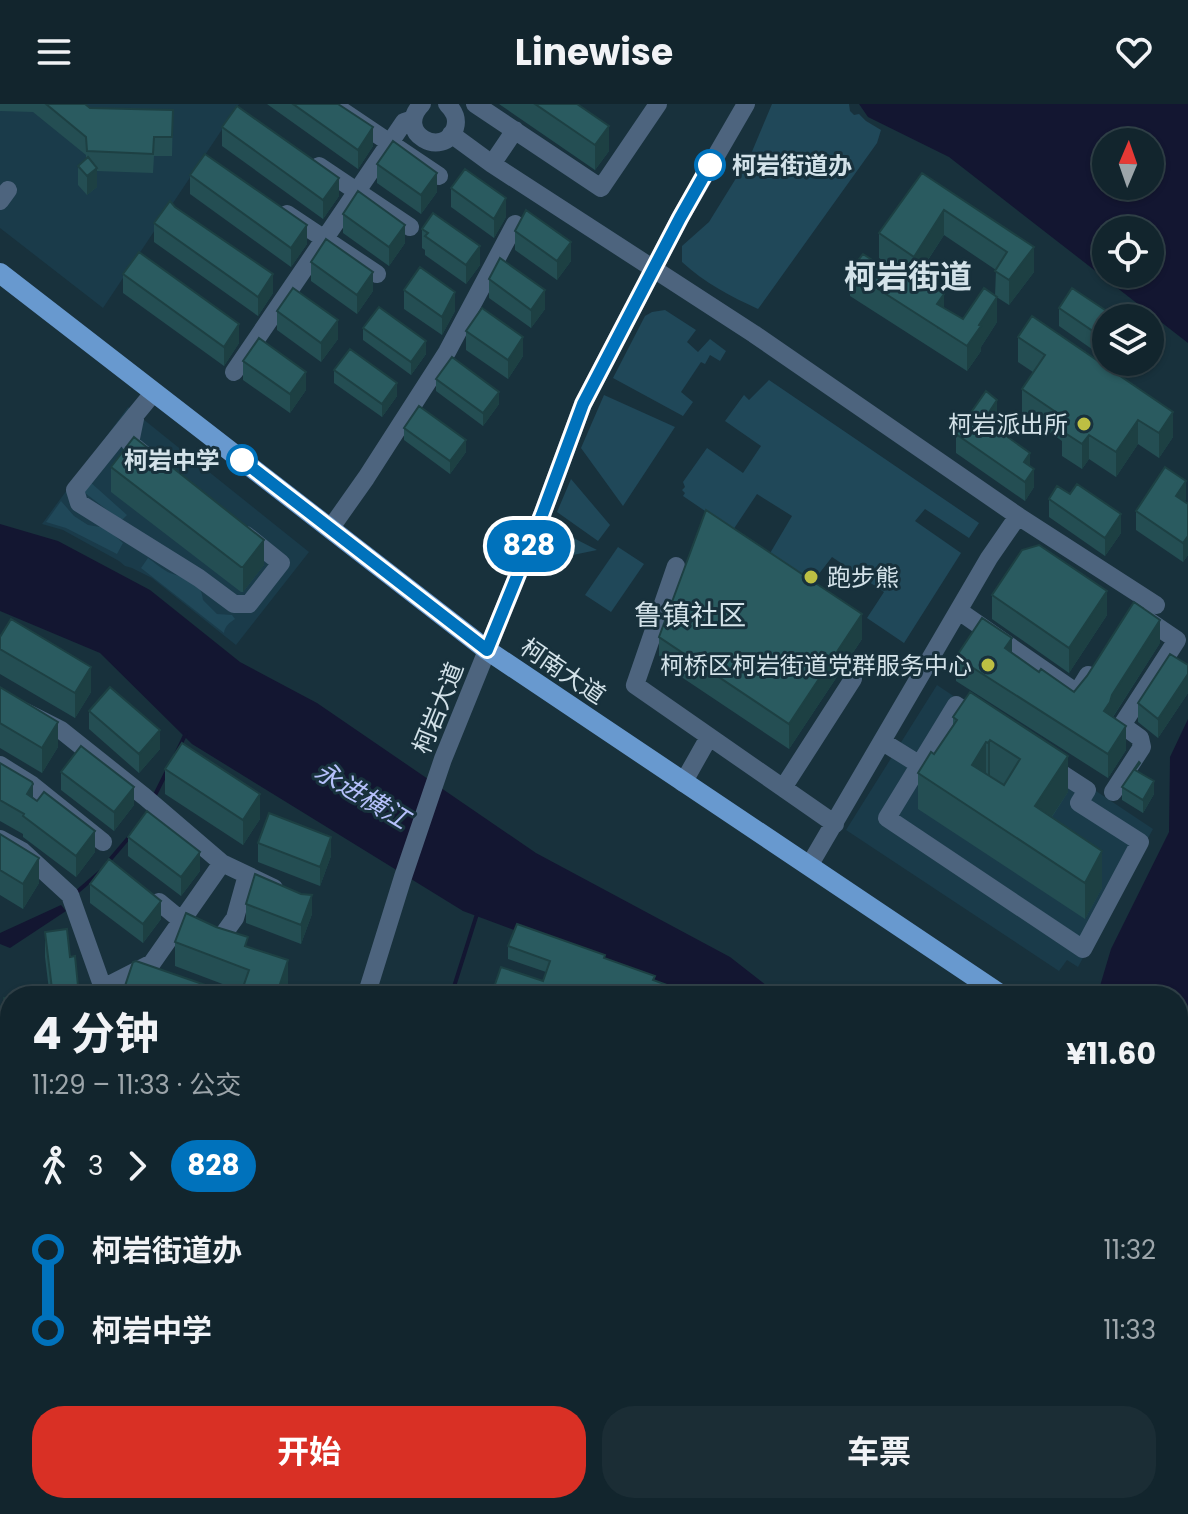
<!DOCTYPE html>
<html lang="zh">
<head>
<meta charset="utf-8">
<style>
	:root { --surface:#12252d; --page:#1b2d35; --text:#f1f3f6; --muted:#9ca5aa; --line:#314249; --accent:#d93025 }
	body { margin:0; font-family:Poppins,"Noto Sans SC",sans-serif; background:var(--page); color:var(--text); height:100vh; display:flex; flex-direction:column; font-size:30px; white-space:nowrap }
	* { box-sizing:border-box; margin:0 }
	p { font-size:26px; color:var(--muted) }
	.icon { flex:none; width:44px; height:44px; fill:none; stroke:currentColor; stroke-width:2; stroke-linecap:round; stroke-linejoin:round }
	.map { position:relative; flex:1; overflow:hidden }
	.side { position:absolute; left:0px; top:882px; width:1188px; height:528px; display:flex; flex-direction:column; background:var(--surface); border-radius:32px 32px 0 0; box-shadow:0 2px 6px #0004,0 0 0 2px var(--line) }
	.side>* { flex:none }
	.badge { padding:0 16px; border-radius:26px; font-size:28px; line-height:52px }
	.needle { width:52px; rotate:2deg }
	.controls { position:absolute; left:1092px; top:24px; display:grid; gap:16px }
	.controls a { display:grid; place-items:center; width:72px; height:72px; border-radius:50%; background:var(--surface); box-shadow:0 2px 6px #0004,0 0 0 2px var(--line); font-size:40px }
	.map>.badge { position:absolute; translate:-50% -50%; box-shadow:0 0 0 4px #fff }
	.legs { display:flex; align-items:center; gap:12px; height:88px; padding:0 32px; font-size:26px }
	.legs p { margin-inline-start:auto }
	.headline { display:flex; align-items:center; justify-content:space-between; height:136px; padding:0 32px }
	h1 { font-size:44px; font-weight:700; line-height:60px }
	.action { display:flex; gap:16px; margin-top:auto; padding:16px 32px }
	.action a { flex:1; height:92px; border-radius:32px; background:var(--accent); color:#fff; font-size:32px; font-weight:700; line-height:92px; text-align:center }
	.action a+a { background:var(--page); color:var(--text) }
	ul { padding:0 32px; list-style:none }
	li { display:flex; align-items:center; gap:28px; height:80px; font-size:30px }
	li i { display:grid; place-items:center; width:12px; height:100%; margin:0 10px; background:currentColor }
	li i::after { content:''; width:20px; height:20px; margin:-10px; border:6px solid; border-radius:50%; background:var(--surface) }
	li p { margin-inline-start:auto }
	li:first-child i { background:linear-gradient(#0000 50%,currentColor 0) }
	li:last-child i { background:linear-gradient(currentColor 50%,#0000 0) }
	header { display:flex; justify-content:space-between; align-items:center; height:104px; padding:0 32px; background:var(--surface); font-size:36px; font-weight:700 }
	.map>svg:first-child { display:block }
	.built { fill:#1a3b4a }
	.green { fill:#204859 }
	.water { fill:#131631; fill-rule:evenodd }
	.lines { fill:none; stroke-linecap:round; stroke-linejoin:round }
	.stream { stroke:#131631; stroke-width:4 }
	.minor { stroke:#4d647e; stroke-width:18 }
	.major { stroke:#6899cf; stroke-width:20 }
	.wall { fill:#244e53 }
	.shaded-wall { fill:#1d4043 }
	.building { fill:#2a5b60; stroke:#1d4043; stroke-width:2; fill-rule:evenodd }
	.line-1-casing { stroke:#fff; stroke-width:18 }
	.line-1 { stroke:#0072bc; stroke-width:12 }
	.stop-1-dot { fill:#fff; stroke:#0072bc; stroke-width:4 }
	.poi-dot { fill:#bdbf43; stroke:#18313c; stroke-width:3 }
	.labels { text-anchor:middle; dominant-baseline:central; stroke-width:6; stroke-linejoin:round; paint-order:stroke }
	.stop-label { font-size:24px; font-weight:bold; fill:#d3e2e9; stroke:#18313c; text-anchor:start }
	.poi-label { font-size:24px; fill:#d3e2e9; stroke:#18313c; text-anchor:end }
	.street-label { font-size:24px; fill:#d3e2e9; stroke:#18313c }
	.water-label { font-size:26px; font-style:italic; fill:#b5c0fa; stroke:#18313c }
	.quarter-label { font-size:28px; fill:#d3e2e9; stroke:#18313c }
	.district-label { font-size:32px; font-weight:bold; fill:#d3e2e9; stroke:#18313c }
</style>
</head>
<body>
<header><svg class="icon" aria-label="menu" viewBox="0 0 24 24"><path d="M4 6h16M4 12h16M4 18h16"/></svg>Linewise<svg class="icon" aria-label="heart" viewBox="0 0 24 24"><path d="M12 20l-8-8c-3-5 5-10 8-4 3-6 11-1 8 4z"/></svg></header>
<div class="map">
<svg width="1188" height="1410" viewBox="0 0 1188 1410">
	<rect width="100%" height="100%" fill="#18313c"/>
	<path class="built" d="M0,0H239L103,204L0,124Z
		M128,303L309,448L236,541L152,474L132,464L125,462L119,457L63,426L42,420Z
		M937,581L1153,725L1078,863L1067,856L1059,867L846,726Z"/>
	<path class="green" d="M772,0H849L850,7L854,11L859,10L866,17L881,26L877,39L758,205C730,192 705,179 682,158V142L709,118L751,50Z
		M665,206L696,226L687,238L698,248L710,235L726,247L720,257L710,251L705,260L701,258L681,288L693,298L683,312L613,274L645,212L652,208Z
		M769,276L979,419L969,434L925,405L915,417L961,449L904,539L867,514L884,488L832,453L811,480L769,451L792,412L757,390L733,426L683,392L685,389L682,386L685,383L683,378L707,344L743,369L761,342L725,317L744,291L749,296Z
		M604,291L675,323L623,402L581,344Z
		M571,375L610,421L598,437L557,408Z
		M89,377L127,411L123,415H119L85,389L84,384Z
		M61,397L74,412L88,421L106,424L123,439L117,450L66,424L46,418Z
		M552,423L597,446L539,458Z
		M618,443L644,460L611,508L585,491Z
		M148,454C155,459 163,466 170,469C186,475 201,475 203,496L217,510L232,511L235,515C229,519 225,522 224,529L141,464Z"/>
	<path class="water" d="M859,0H1188V239L949,53L868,13ZM1150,38V82H1106V38ZM1150,126V170H1106V126Z
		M0,420L58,437L150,486L240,558L317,599L536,749L730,853L780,892H690L463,807L192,640L100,549L0,507Z
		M1188,615V1343L1178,1382V892H1097L1111,845L1169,728L1170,653Z
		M61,801L66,807L10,844L0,840V829Z
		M1036,1400H1173L1171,1410H1034Z"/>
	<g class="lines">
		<path class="stream" d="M176,650L186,629
			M154,693L166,669
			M108,758L131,731
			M77,788L100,768
			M451,892L477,810
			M271,1410L275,1400"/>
		<path class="minor" d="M332,0L439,72
			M422,0C393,29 444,56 455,24C458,14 454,7 447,0
			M475,0L601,84L658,0
			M451,30L492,60L754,230L1018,412L1156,501
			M492,60L515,26
			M319,62L410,123
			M0,97L8,86
			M287,110L377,170
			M234,268L404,18L413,15
			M136,310L75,386L79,399L199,474L234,500H249L281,459L246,431
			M147,353L130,339L136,310L154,288
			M330,425L366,374L447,248L515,120
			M676,462L635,581L835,720
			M959,507L1077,589L1088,571
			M0,595L61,626L145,693L222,759L274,784
			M956,601L1087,686L1079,699L1140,738L1083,845L887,714Z
			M883,638L920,661
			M0,661L32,681L103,738
			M683,679L709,633
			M783,684L853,575
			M1113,688L1142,643L1140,634L1122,621L1177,536L1143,513
			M0,735L22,747L70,791L103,884V892
			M809,762L989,454L1018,412
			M159,798L182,817L192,821
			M220,835L235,814L247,771
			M103,884L152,859L222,759
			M366,892L403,773L443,655L542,411L583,300L680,114L746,0
			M2,1123L10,1143
			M11,1400L58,1410
			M195,1410L199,1400
			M477,1410L481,1400
			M846,1410L848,1400"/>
		<path class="major" d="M0,169L487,546L1003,892
			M1178,1010L1188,1017"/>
	</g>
	<path class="wall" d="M0,0H85L90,4L173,6L172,52H154L153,69L97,67V83L87,91L78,81V62L86,55V51L33,8L0,7Z
		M267,0H338L373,42L358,65Z
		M499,0H577L609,47L595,66Z
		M222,23L339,92L323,115L222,42Z
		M377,60L437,88L421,110L377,79Z
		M922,69L1034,168L1009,201L995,192L996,166L944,131L917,173L944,204L963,215L997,218L981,243V247L967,267L850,192V167L904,177L907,173L879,154V129Z
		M190,71L307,140L291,163L190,90Z
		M451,84L506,113L494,134L451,103Z
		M175,103L273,189L258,212L154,138V119Z
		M343,110L405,139L389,162L343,129Z
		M422,125L480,161L466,180L425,151V146L422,144Z
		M515,127L571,157L557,176L515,146Z
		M311,158L373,187L357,210L311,177Z
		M123,170L239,239L224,262L123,189Z
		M489,175L545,205L531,224L489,194Z
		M404,186L455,207L442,231L404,205Z
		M1059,204L1106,214V255L1059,222Z
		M277,207L338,235L321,258L277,226Z
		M363,224L426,250L411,271L363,236Z
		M466,227L523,252L508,275L466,246Z
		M1018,233L1173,333L1159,354L1138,340L1116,373L1089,355L1082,365L1062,352V337L1022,309V285L1033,268L1018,258Z
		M243,257L306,286L290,309L243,276Z
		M1111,258H1131L1125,268Z
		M334,266L397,292L382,313L334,279Z
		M436,275L499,300L483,322L436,287Z
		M997,315L992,322L1030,362L1034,383L1025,397L956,349V330Z
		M404,324L466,348L450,370L404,336Z
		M111,363L264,461L243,488H241L111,388Z
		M1049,395L1121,429L1105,452L1049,413Z
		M1186,395L1185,397L1188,400V451L1183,458L1136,426V407Z
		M992,491L1107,511L1069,569L992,515Z
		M0,533L91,588L75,614L0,570Z
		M659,533L862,535L789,645L659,558Z
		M1160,539L1113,613L1126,646L1108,674L956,577V553L1012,549L1039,568L1074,588Z
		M1188,561V589L1158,634L1138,618V599Z
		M0,583L58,643L42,669L0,644Z
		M970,588L1068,688L1052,713L1102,784L1085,815L918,705V669L934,650L953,621V613Z
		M89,607L160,645L139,669L89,625Z
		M0,659L33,694L95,748L76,773L23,733V730L0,717Z
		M165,665L260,715L243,741L165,690Z
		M61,668L134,701L114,727L61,686Z
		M1140,669L1154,690L1143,709L1122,696V683Z
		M0,730L39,779L23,805L0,791Z
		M128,733L200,767L181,792L128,752Z
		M258,739L331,752L320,782L258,758Z
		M90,780L161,815L143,839L90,799Z
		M246,800L312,810L301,840L246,819Z
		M45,828L70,853L79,892L27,891L49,886L45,853Z
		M175,838L248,843L288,880L241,887L175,862Z
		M508,842L605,854L655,876L543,877L546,868L508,855Z
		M124,885L237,892H124Z
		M10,893V957L0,958V903H4V894Z
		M10,1174V1227L0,1223V1190Z
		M0,1239L10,1242V1295L0,1292Z
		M0,1301L10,1305V1357L0,1354Z
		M375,1400H453L449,1410H407Z
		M770,1400H834L831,1410H812L794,1404L793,1407Z
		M879,1400H962L961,1410H900V1405Z"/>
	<path class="shaded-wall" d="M609,22V47L595,66V41Z
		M373,23V42L358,65V46Z
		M97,64V83L87,91V72Z
		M437,69V88L421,110V91Z
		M339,74V92L323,115V96Z
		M506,94V113L494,134V115Z
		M944,106V131L914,177V153Z
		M307,121V140L291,163V144Z
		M405,121V139L389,162V143Z
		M571,138V157L557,176V157Z
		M480,142V161L466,180V161Z
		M1034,143V168L1009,201V176Z
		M373,168V187L357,210V191Z
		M273,170V189L258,212V193Z
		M545,186V205L531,224V206Z
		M455,188V207L442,231V213Z
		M944,190V215L937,225V200Z
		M997,193V218L981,243V247L967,267V242Z
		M338,216V235L321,258V239Z
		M239,220V239L224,262V243Z
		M523,233V252L508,275V256Z
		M426,237V250L411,271V258Z
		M1125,258H1131L1125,268Z
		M306,268V286L290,309V290Z
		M397,279V292L382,313V300Z
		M499,288V300L483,322V309Z
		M997,296V315L984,335V316Z
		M1173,308V333L1159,354V329Z
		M1138,316V340L1116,373V348Z
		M1089,331V355L1082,365V340Z
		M466,336V348L450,370V357Z
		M1030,349V368L1024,358Z
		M1034,365V383L1025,397V378Z
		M1186,377V395L1176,410V392Z
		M1121,410V429L1105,452V434Z
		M1188,432V451L1183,458V439Z
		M264,436V461L243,488V463Z
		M1107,487V511L1069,569V544Z
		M862,510V535L789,645V620Z
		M1160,516V539L1112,614L1104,607L1112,591Z
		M1012,534V558L1005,544Z
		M91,563V588L75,614V589Z
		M1188,570V589L1158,634V615Z
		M58,618V643L42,669V644Z
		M1126,622V646L1108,674V650Z
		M160,626V645L139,669V650Z
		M990,636V672L988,675V639Z
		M986,638V674L972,661Z
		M1068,652V688L1035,738V702Z
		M1154,677V690L1143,709V696Z
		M33,680V701L27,690Z
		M134,683V701L114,727V708Z
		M260,690V715L243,741V716Z
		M95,727V748L76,773V752Z
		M331,733V752L320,782V763Z
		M1102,747V784L1085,815V779Z
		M200,748V767L181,792V773Z
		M39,754V779L23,805V780Z
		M312,791V810L301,840V821Z
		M161,797V815L143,839V820Z
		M288,856V880L284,892H276Z
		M355,1400H359L356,1410H352Z
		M448,1400H453L449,1410H445Z
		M699,1400H700V1410H696Z
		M831,1400H834L831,1410H830Z"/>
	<path class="building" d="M46,0H85L90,4L173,6L172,33H154L153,50L87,47L86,33Z
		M293,0H338L373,23L358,46Z
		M535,0H577L609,22L595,41Z
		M237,2L339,74L323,96L222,23Z
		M393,37L437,69L421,91L377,60Z
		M205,50L307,121L291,144L190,71Z
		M88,53L97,64L87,72L78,62Z
		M465,65L506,94L494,115L451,84Z
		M922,69L1034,143L1009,176L995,167L1007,148L944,106L914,153L879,129Z
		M358,87L405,121L389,143L343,110Z
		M170,97L175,103L273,170L258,193L154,119Z
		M526,106L571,138L557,157L515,127Z
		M433,109L480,142L466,161L425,132L428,129L422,125Z
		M326,135L373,168L357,191L311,158Z
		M139,148L239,220L224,243L123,170Z
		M863,150L904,177L911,169L944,190L937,200L963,215L984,184L997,193L979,221L981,222L967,242L850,167Z
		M500,154L545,186L531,206L489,175Z
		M420,163L455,188L442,213L404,186Z
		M293,184L338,216L321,239L277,207Z
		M1072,184L1117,214H1106V236L1059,204Z
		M379,203L426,237L411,258L363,224Z
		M482,204L523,233L508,256L466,227Z
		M1032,212L1173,308L1159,329L1138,316L1116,348L1089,331L1082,340L1062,327L1069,317L1022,285L1045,251L1018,233Z
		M259,234L306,268L290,290L243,257Z
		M350,245L397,279L382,300L334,266Z
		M452,253L499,288L483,309L436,275Z
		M986,287L997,296L984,316L1030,349L1024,358L1034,365L1025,378L956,330Z
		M419,302L466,336L450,357L404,324Z
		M134,333L264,436L243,463H241L111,363Z
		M1165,363L1186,377L1176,392L1188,400V432L1183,439L1136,407Z
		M1077,380L1121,410L1105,434L1049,395L1057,382L1070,390Z
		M706,406L862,510L789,620L659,533Z
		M1039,441L1107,487L1069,544L992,491L1022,446Z
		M1134,498L1160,516L1112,591L1110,598L1104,607L1126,622L1108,650L956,553L982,514L1012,534L1005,544L1039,568L1041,565L1074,588L1087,572Z
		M11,515L91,563L75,589L0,545V533Z
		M1170,550L1188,561V570L1158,615L1138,599Z
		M0,583L58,618L42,644L0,619Z
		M110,583L160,626L139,650L89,607Z
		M970,588L1068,652L1035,702L1102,747L1085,779L918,669L931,648L934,650L957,616L953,613ZM990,636L1020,655L1004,681L972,661L986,638L988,639Z
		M182,639L260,690L243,716L165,665Z
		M81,642L134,683L114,708L61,668Z
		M1139,658L1140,659L1135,666L1154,677L1143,696L1122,683Z
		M0,659L32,678L33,680L27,690L37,697L44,688L95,727L76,752L23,712L24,710L0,696Z
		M147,707L200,748L181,773L128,733Z
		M269,709L331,733L320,763L258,739Z
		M0,730L39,754L23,780L0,766Z
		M109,755L161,797L143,820L90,780Z
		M255,770L301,790L312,791L301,821L246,800Z
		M186,809L216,823L248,833L245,842L288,856L276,892H240L249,866L175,838Z
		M517,820L605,851L604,854L655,872L653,876L697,892H491L501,863L543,877L550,857L508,842Z
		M67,825L70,853L75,852L79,892H21L28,891L27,888L52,885L45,828Z
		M136,857L237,892H144L124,885L133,858Z
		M10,893V932L0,933V903H5L4,894Z
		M7,1173L10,1174V1208L0,1205V1190Z
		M0,1239L10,1242V1277L0,1273Z
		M0,1301L10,1305V1339L0,1335Z
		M322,1400H355L352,1410H319Z
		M415,1400H448L445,1410H412Z
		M491,1400H528L560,1410H488Z
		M587,1400H699L696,1410H584Z
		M901,1400H960L959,1407L927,1402L925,1410H900Z
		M994,1400H1019L1017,1410H993Z"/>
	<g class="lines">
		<defs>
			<path id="line-1" d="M242,356L487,546L542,411L583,300L680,114L710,61"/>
		</defs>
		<use href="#line-1" class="line-1-casing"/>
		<use href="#line-1" class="line-1"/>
	</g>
	<g class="stop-1-dot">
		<circle cx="710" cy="61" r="14"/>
		<circle cx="242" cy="356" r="14"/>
	</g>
	<g class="poi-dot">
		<circle cx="1084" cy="320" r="8"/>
		<circle cx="811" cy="473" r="8"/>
		<circle cx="988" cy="561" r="8"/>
	</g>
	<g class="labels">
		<g class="stop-label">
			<text x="732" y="61">柯岩街道办</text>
			<text x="220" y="356" text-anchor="end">柯岩中学</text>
		</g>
		<g class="poi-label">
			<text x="1068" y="320">柯岩派出所</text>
			<text x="827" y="473" text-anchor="start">跑步熊</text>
			<text x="972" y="561">柯桥区柯岩街道党群服务中心</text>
		</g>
		<g class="street-label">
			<text transform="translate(563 567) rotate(34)">柯南大道</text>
			<text transform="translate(438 604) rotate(-68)">柯岩大道</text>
		</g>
		<g class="water-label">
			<text transform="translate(362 691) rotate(31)">永进横江</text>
		</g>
		<g class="quarter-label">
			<text x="690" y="511">鲁镇社区</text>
		</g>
		<g class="district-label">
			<text x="908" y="172">柯岩街道</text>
		</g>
	</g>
</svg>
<div class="controls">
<a><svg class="needle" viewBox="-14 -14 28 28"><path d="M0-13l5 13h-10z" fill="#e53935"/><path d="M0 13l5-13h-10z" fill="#9ca5aa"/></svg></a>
<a><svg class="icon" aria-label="locate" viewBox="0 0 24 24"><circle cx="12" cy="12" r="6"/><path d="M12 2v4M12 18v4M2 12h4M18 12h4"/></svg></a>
<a><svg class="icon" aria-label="layers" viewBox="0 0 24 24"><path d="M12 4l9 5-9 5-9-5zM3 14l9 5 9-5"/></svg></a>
</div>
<b class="badge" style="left:529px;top:442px;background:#0072bc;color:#fff">828</b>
<section class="side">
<div class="headline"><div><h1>4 分钟</h1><p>11:29 – 11:33 · 公交</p></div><b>¥11.60</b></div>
<div class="legs"><svg class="icon" aria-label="walk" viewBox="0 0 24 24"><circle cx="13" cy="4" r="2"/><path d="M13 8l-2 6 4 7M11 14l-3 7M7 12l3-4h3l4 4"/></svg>3<svg class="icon" aria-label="forward" viewBox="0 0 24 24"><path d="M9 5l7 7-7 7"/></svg><b class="badge" style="background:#0072bc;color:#fff">828</b></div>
<ul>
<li><i style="color:#0072bc"></i><b>柯岩街道办</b><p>11:32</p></li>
<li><i style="color:#0072bc"></i><b>柯岩中学</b><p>11:33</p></li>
</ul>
<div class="action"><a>开始</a><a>车票</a></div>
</section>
</div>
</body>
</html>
